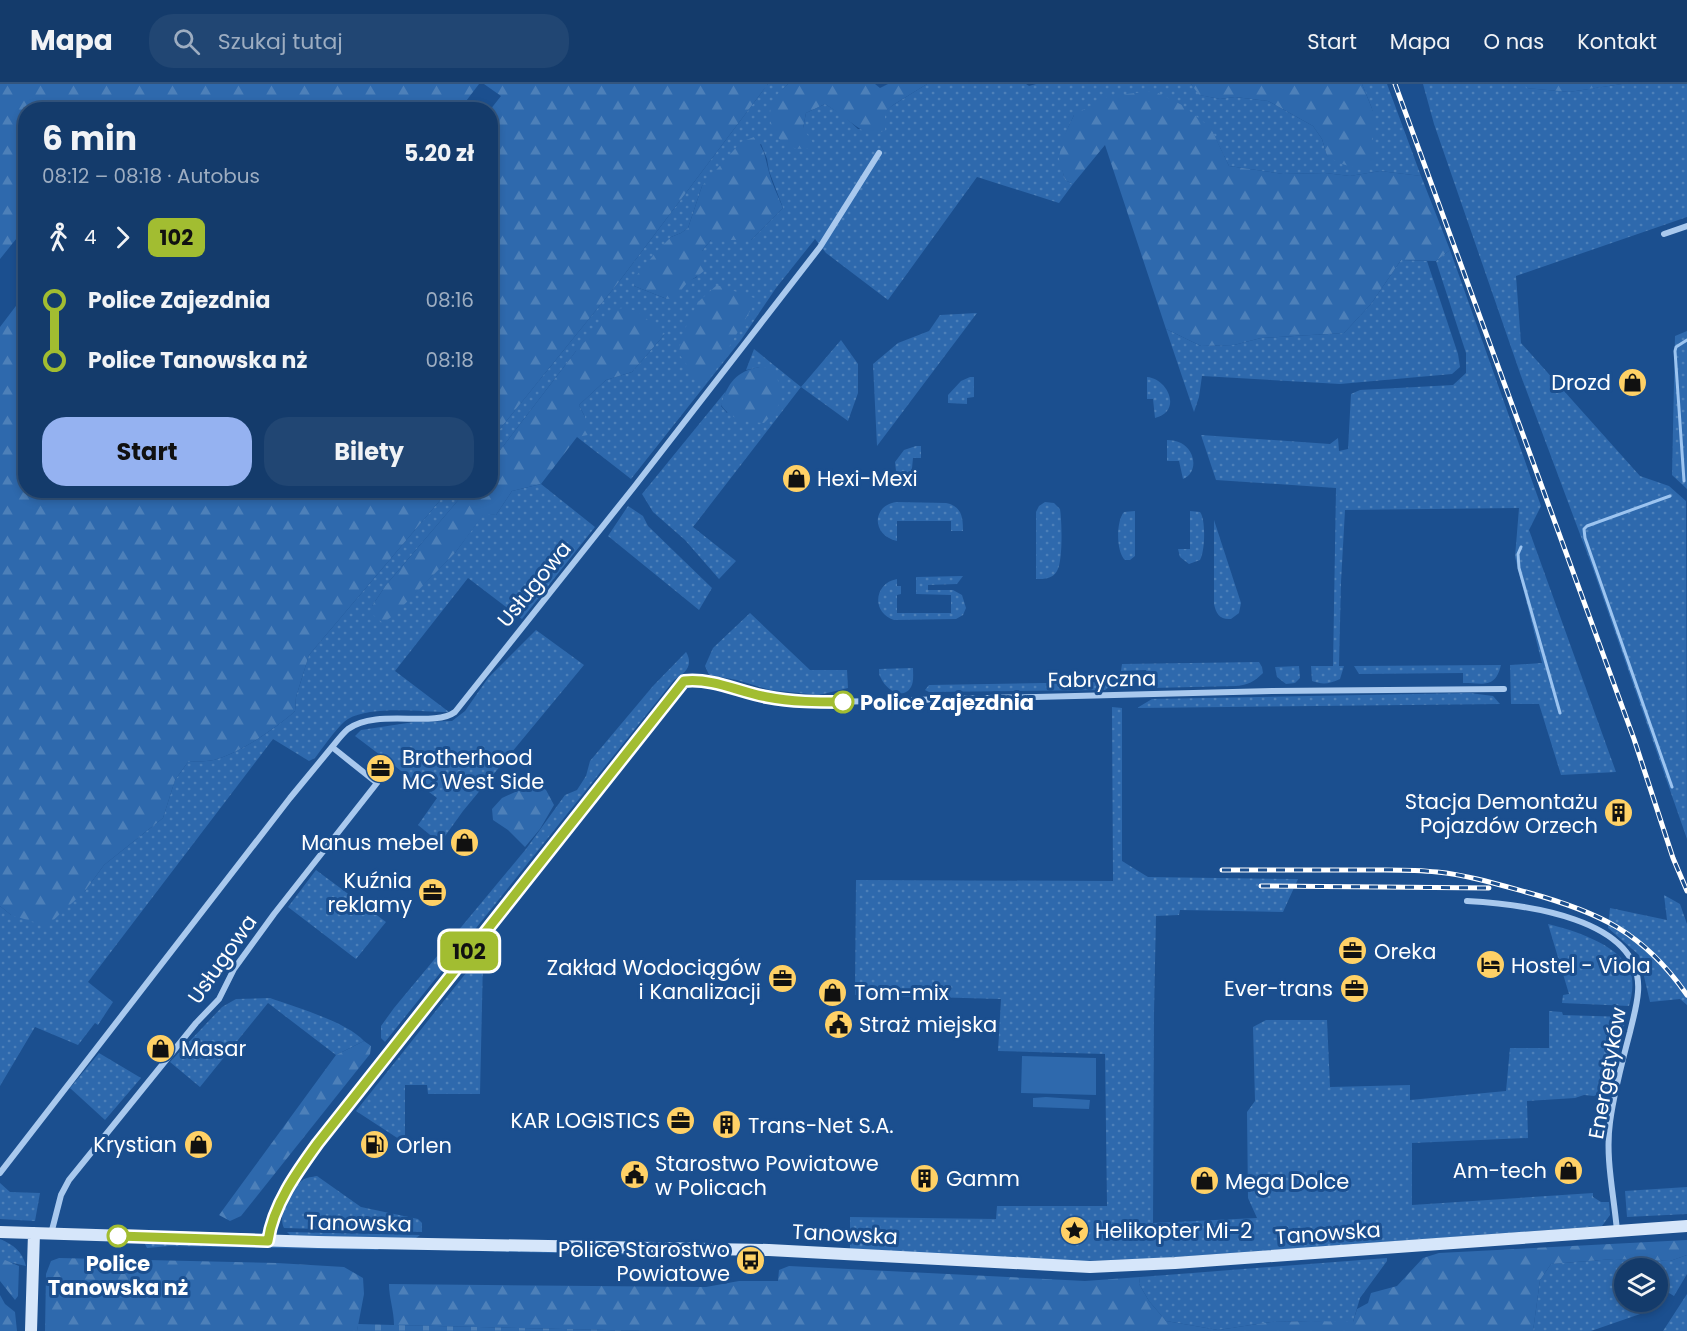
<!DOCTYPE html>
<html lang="pl">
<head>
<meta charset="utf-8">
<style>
	:root { --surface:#143b6b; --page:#214673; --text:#f1f3f6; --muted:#9dadc1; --line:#33557e; --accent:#95b2f1 }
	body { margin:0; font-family:Poppins,sans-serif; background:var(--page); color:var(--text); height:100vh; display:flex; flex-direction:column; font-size:22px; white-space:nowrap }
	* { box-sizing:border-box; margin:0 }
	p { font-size:20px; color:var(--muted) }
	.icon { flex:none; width:33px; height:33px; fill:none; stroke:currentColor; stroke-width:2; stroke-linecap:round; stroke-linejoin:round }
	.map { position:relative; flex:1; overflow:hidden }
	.side { position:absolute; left:18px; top:18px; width:480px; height:396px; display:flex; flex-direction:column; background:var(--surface); border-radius:24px; box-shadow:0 3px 9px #0003,0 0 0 2px var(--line) }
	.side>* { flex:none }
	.badge { padding:0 12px; border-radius:9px; font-size:21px; line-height:39px }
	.tools { position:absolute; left:1614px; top:1174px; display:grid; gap:12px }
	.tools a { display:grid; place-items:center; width:54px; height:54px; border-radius:50%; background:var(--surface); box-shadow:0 3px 9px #0003,0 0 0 2px var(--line); font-size:30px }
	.map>.badge { position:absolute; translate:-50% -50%; box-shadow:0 0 0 3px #fff }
	.legs { display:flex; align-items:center; gap:9px; height:66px; padding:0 24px; font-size:20px }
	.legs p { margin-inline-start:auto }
	.summary { display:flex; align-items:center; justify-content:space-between; height:102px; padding:0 24px }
	h1 { font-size:33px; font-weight:700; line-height:45px }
	.cta { display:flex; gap:12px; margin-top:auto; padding:12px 24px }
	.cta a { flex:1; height:69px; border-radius:24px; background:var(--accent); color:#111; font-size:24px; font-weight:700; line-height:69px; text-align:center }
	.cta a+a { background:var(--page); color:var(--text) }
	ul { padding:0 24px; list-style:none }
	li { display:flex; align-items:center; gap:21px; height:60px; font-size:22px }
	li i { display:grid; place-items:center; width:9px; height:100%; margin:0 8px; background:currentColor }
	li i::after { content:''; width:15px; height:15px; margin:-8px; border:4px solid; border-radius:50%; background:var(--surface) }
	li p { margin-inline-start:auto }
	li:first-child i { background:linear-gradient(#0000 50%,currentColor 0) }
	li:last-child i { background:linear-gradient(currentColor 50%,#0000 0) }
	header { display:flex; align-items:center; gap:36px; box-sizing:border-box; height:84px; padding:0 30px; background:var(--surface); border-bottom:2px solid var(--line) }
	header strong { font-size:28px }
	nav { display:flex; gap:33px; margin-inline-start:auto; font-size:21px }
	.search { width:420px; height:54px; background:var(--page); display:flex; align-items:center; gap:15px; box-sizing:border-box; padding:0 21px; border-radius:24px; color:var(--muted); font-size:22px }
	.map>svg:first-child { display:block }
	.green { fill:url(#green-dots); fill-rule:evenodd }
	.forest { fill:url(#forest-firs) }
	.cemetery { fill:url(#cemetery-stones) }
	.pitch { fill:#2e69ad }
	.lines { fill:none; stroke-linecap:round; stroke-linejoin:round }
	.stream { stroke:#9cc4f0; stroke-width:3 }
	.street { stroke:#a9c9ee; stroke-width:6 }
	.secondary { stroke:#d6e6fa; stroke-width:12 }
	.rail-casing { stroke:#fff; stroke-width:5 }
	.rail { stroke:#1b4f8f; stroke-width:3; stroke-dasharray:9; stroke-linecap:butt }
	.line-1-casing { stroke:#fff; stroke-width:14 }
	.line-1 { stroke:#a2bd31; stroke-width:9 }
	.stop-1-dot { fill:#fff; stroke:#a2bd31; stroke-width:3 }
	.labels { text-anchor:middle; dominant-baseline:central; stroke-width:6; stroke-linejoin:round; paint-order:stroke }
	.poi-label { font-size:21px; fill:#fff; stroke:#1b4f8f; text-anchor:start }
	.street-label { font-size:21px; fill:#fff; stroke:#1b4f8f }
	.stop-label { font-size:21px; font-weight:bold; fill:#fff; stroke:#1b4f8f; text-anchor:start }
</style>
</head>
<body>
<header>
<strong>Mapa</strong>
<div class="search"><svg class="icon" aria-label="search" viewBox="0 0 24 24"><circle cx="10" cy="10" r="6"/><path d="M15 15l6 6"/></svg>Szukaj tutaj</div>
<nav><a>Start</a><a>Mapa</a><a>O nas</a><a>Kontakt</a></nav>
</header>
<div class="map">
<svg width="1687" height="1247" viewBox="0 0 1687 1247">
	<defs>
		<pattern id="green-dots" width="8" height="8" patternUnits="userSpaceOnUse" patternTransform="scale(1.5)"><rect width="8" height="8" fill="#2e69ad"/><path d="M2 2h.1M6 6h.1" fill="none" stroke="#4d80b9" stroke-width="1.8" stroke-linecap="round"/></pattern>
		<pattern id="forest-firs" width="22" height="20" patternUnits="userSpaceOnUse" patternTransform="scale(1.5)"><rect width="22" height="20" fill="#2e69ad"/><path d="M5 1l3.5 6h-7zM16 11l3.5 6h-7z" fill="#4d80b9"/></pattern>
		<pattern id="cemetery-stones" width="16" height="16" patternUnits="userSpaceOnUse" patternTransform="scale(1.5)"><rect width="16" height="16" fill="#2e69ad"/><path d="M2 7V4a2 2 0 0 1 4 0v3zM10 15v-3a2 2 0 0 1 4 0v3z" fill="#4d80b9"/></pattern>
	</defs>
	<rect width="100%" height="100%" fill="#1b4f8f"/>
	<path class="green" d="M768,0H788L782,6L803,44L806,29L825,20L843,31L858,45L885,46L884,28L893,21L927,0H1026L1029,2L1036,0H1191L1200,11L1220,15L1235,13L1268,17L1313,42L1322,55L1327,72L1373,83V27L1362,0H1387L1421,92L1380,87L1350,92L1325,89L1283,90L1229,82L1211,45L1074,31C1061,59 1057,66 1065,96L1073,100L1059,119L977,93L888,216L826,169L815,155L776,204L741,256L631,395L577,353L585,333L579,321L606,296L632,288L665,250L576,267L491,378V356L618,199ZM761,60L767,75L769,87L783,124L751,156H711L702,167L697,193L684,199L667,215L634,202L671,153L681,149L688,144L702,102Z
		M1423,0H1526V4L1569,8L1622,0H1687V133L1516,192L1521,259L1640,392L1669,402L1686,417L1687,755L1593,485L1521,292L1434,40Z
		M1450,166L1541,422L1529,446L1616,688L1561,691L1539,620H1511L1510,581L1542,579L1515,473L1519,424L1345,426L1341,498L1339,582H1344L1340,595C1329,600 1323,601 1312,597L1311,582H1333L1336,404L1216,396L1201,351L1330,360L1338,354L1339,367L1348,365L1351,310L1360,306L1453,301L1466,289V269L1436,177Z
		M1401,176L1427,177L1458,270L1460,283L1452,290L1340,300L1202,292L1199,313L1194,328L1166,245L1201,262L1234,261L1261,254L1344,249L1371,220Z
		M977,229L877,362L873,280L898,259L929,247L940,231Z
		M1687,247V405L1672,391L1675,252Z
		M841,256L858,280V309L848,337L801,303L693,443L736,477L719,495L685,456L653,428L642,410L726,307L721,322L727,329L760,283L746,286L754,265L801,303Z
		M970,293H974V313L967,314V320L948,319V311L961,297Z
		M1147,293C1169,295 1182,328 1155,334L1153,315H1147Z
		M1167,356C1172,356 1177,357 1181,359C1195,366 1199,388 1183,395L1179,377H1167Z
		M916,362H921V374H913L911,395L904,394L896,387L895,378L904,366Z
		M541,400L595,443L522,535L468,494L395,587L449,628C422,628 372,621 348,635C339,640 322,665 315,674L309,677L273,655L88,898L113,918L98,941L95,939L78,961L35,943L0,1002V822L11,831L85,807L104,781L163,734L175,696L188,678C197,677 209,678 217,675C239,669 278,643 295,627L296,613L309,571L448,407H466L386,501L372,522L415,509L455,469L484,429L496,431L512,407Z
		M896,418L946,419C962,422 963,434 963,447H951V437H897V457C872,452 871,422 896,418Z
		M1045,418L1054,419L1060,425C1062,437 1063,478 1057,487C1052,495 1045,495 1036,495V428L1039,422Z
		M628,422L643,432L648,442L712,504L699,526L608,452Z
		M1135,427V472L1130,476H1125C1116,468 1116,437 1124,428Z
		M1190,427L1200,428C1206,435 1205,468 1200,476L1189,480L1180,473L1178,465H1190Z
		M1214,436L1241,519L1239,529L1231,535C1220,536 1216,530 1214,520Z
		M963,492L957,500L928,501V506H953L962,511L966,524L963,531L956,535L894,536C871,529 874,499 897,495V502H901V510L897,511V529H951V511L916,510V493Z
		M750,529L810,586H847L848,604L819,611L770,606L737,596L709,591L705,582L713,564Z
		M536,546L584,581L463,727L440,759L418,741L437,714L355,652L361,646L414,638L452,637L465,627L488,594Z
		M686,568C694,581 685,590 674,596L385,958L381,954V942L394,924L526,765L565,711L577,706L586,692L590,677L653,602Z
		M1259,578L1262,583L1263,589C1254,598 1248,601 1236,602L1152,604L1150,593L1146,586L1121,587L1122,580Z
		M1501,581C1495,605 1484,599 1463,599V589L1359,590L1354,582Z
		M1299,582L1300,594L1295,599L1286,600L1277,593L1275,583Z
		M913,584C913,590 914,598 911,603C903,617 885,605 881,594C879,592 879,588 879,585Z
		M1104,598L1109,603L1105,606L929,608L925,606L929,601Z
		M1470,609L1493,612L1500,620L1137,624L1152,615Z
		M1112,623L1122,624V777L1148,793L1298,795L1283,828L1180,826L1179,831L1156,832L1154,929L1153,1139L1257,1134L1248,1114L1247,1028L1255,1017L1253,943L1266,936H1327L1330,1003L1410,1001V1016L1506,1007L1510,964H1549V927L1562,928L1563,931L1626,933L1611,1004L1594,1012L1584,1011L1575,1014L1527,1017L1528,1054L1412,1059V1121L1593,1109V1113L1601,1118H1609L1610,1131L1602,1142L1149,1175L1074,1177L850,1165V1133L996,1135L997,1122H1107L1105,970L998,967L1001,915L855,911L856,796L1113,797Z
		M316,786L386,838L356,875L288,823Z
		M1664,811L1680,820L1687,840V921L1680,915L1650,918L1639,871L1608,844L1610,824L1667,836Z
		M1548,840C1573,846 1617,860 1629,885C1635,897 1632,911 1629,922L1562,919L1563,911L1569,910Z
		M483,877L480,1010H428L427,1001H405V1059L356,1027L470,884Z
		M270,914C295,923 347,938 364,957L336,971L268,919L200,1003L170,978L222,923L236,915Z
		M99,969L141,994L105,1036L70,1004Z
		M317,1092L361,1123L418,1135L422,1139V1148L284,1144C277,1131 291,1103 303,1096C307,1093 312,1093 317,1092Z
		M0,1099L10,1108L40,1109L35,1137L0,1135Z
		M1687,1103V1130L1627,1133L1625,1107Z
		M287,1148L420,1151L416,1154L291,1152Z
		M0,1155C14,1161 22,1167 26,1182L0,1176Z
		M144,1158L376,1164L379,1166L169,1162L147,1164Z
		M397,1165L716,1170L714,1173Z
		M1687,1171V1190L1674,1212L1664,1206L1658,1214V1185H1624V1218H1654L1643,1229L1591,1247H1533L1540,1196L1551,1180L1614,1175L1670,1177Z
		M1387,1174V1177L1360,1214L1353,1238L1348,1240L1311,1237L1271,1238L1218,1246L1166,1237L1149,1217L1139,1200L1140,1193Z
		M1687,1210V1247H1663Z"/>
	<path class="forest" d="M0,0H479L460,25L26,26L25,144L0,175Z
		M484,0H768L618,199L491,356L490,26L501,12Z
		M788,0H875L880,4L888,0H927L893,21L885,28V46L873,52C855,44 842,30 825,20L806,29L803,44L815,62C787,74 763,46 772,19C774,12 783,5 788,0Z
		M1191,0H1362L1373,27V83C1355,86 1342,81 1327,72L1322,55L1313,42L1268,17L1235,13L1220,15L1199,11Z
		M1526,0H1622L1569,8L1526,4Z
		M1154,7L1182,21L1211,44L1229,82L1283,90L1325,89L1350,92L1380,87L1421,92L1450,166L1436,177L1401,176L1371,220L1344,249L1261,254L1234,261L1201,262L1166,245L1105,61L1073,100L1065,96L1059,75L1062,56L1074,31L1109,12Z
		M754,53C765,64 765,74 769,88C772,100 778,112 783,124L751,156H711L702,167L705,186C692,198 686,195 678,213L667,215L634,202L637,191L657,167L671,153L681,149L688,144L702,102L741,58Z
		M717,201L757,215L714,289L702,302L679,270L681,253L698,218Z
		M25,210L26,406L448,407L309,571L296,613L295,627C278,643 239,669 217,675C209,678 197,677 188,678L175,696L163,734L104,781L85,807L47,842L11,831L0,822V243Z
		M623,224L637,227L665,250L632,288L606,296L579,321L585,333L588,351L577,353L541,400L512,407L496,431L484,430L455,469L394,531L383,539L372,530V522L386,501L466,407L490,406L491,378L576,267L616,225Z
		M760,283L770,284C788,308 784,319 764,339C747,338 732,337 721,321C728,299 736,287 760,283Z
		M535,699L546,706L554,721L540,745L525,763L508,746L493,736L492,725L502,714Z
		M364,957L371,962L370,970L241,1132L230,1137L219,1131L336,971Z
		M1687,1156V1171L1670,1177L1614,1175L1551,1180L1540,1196L1533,1247H651L394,1241C394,1226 389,1214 389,1200L706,1203L739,1197H778L779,1186L789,1182L1085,1197L1140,1193L1139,1200L1149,1217L1166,1237L1218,1246L1271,1238L1311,1237L1353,1238L1357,1225L1368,1219L1371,1209L1397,1202L1423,1174L1439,1169Z
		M59,1174L277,1179L344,1183L363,1194L364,1210L357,1247H45L46,1190L51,1177Z
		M0,1176H5L19,1182L18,1212L15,1216L0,1197Z
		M0,1211L5,1220L15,1228L17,1247H0Z"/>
	<path class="cemetery" d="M358,1240L394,1241L651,1247H357Z"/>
	<path class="pitch" d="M1022,972L1096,974V1011L1021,1009Z
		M1046,1013L1090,1016L1089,1025L1033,1023V1014Z"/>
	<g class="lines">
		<path class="stream" d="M1684,397L1675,267L1676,263L1687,256
			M1670,412L1587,442L1584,445L1585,454L1672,703
			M1521,463L1518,470L1519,484L1560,629"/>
		<path class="street" d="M1664,150L1687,142
			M332,663C337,657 342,650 348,645C377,624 433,644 455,628L634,403L820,163L879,69
			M1467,817C1520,820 1644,833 1638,908C1637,922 1633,935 1630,948C1622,978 1614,1008 1610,1038C1605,1074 1614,1111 1617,1147
			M0,1089L290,714L332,663L377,699L274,830L234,885L219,915L196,939L69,1096L61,1111L51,1150
			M269,1156C272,1121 297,1088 318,1059L684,598C713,594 739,608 767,613C788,618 811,618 833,618L1272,607L1504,605"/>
		<path class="secondary" d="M0,1148L318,1158L769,1166L1090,1183L1175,1179L1687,1142
			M31,1247L34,1149"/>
		<defs>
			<path id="rail" d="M1395,0L1634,655L1673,774L1687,807
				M1222,786C1268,786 1314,786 1359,786C1385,786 1411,785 1437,788C1467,791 1497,800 1526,808C1599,828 1643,848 1687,911
				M1261,802L1489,804"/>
		</defs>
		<use href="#rail" class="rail-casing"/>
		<use href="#rail" class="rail"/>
	</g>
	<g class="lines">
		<defs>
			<path id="line-1" d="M118,1152L268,1157C273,1121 297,1088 318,1059L684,597C714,594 739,608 767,613C792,618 818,618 843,618"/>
		</defs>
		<use href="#line-1" class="line-1-casing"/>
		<use href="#line-1" class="line-1"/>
	</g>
	<defs>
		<symbol id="shop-disc" viewBox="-11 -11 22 22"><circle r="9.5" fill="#ffd166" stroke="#1b4f8f"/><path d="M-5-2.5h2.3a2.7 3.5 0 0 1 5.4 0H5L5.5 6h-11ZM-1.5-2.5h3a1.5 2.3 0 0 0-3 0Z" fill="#111"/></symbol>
		<symbol id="office-disc" viewBox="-11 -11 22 22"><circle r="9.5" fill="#ffd166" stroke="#1b4f8f"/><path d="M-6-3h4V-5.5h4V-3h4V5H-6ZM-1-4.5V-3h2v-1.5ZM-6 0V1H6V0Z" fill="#111"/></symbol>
		<symbol id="building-disc" viewBox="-11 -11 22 22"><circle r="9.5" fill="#ffd166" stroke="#1b4f8f"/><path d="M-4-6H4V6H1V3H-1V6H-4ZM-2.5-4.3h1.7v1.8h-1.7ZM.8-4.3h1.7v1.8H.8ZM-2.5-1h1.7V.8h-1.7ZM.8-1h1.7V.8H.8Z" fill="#111"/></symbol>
		<symbol id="hotel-disc" viewBox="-11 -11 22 22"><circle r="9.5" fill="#ffd166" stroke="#1b4f8f"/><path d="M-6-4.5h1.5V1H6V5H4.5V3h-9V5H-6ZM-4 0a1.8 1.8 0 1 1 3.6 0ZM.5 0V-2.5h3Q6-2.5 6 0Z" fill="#111"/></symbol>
		<symbol id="civic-disc" viewBox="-11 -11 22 22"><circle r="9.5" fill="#ffd166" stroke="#1b4f8f"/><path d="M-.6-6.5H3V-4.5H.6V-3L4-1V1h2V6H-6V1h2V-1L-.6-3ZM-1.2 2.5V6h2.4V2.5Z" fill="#111"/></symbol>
		<symbol id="fuel-disc" viewBox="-11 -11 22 22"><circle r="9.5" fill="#ffd166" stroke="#1b4f8f"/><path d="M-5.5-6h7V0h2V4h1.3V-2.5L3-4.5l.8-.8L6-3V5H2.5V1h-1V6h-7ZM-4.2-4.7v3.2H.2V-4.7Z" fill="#111"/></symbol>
		<symbol id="sight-disc" viewBox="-11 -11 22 22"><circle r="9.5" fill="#ffd166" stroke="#1b4f8f"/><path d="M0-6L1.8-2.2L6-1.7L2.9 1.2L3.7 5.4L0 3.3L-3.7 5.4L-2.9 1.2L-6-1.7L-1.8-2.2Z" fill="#111"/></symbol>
		<symbol id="bus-disc" viewBox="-11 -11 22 22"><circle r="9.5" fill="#ffd166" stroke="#1b4f8f"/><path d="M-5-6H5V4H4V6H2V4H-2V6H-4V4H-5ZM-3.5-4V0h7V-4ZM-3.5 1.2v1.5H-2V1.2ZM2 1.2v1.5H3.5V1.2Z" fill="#111"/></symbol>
	</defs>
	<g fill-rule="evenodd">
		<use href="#shop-disc" x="1616" y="282" width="33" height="33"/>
		<use href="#shop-disc" x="780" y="378" width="33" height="33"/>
		<use href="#office-disc" x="364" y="668" width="33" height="33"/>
		<use href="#building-disc" x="1602" y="712" width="33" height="33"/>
		<use href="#shop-disc" x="448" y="742" width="33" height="33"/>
		<use href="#office-disc" x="416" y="792" width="33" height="33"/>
		<use href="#office-disc" x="1336" y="850" width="33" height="33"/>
		<use href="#hotel-disc" x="1474" y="864" width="33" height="33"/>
		<use href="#office-disc" x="766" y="878" width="33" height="33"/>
		<use href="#office-disc" x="1338" y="888" width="33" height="33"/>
		<use href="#shop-disc" x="816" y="892" width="33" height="33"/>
		<use href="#civic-disc" x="822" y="924" width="33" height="33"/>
		<use href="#shop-disc" x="144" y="948" width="33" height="33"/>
		<use href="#office-disc" x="664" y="1020" width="33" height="33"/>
		<use href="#building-disc" x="710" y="1024" width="33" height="33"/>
		<use href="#shop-disc" x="182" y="1044" width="33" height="33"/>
		<use href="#fuel-disc" x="358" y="1044" width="33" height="33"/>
		<use href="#shop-disc" x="1552" y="1070" width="33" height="33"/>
		<use href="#civic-disc" x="618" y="1074" width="33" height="33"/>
		<use href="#building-disc" x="908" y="1078" width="33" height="33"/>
		<use href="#shop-disc" x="1188" y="1080" width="33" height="33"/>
		<use href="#sight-disc" x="1058" y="1130" width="33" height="33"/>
		<use href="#bus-disc" x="734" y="1160" width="33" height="33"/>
	</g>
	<g class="stop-1-dot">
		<circle cx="843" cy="618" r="10"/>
		<circle cx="118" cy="1152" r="10"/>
	</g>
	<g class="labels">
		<g class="poi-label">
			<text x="1611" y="298" text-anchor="end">Drozd</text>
			<text x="817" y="394">Hexi-Mexi</text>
			<text x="402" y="673">Brotherhood<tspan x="402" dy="24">MC West Side</tspan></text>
			<text x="1598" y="717" text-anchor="end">Stacja Demontażu<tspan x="1598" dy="24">Pojazdów Orzech</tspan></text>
			<text x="444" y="758" text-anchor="end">Manus mebel</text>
			<text x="412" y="796" text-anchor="end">Kuźnia<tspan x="412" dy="24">reklamy</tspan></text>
			<text x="1374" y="867">Oreka</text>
			<text x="1511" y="881">Hostel - Viola</text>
			<text x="761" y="883" text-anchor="end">Zakład Wodociągów<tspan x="761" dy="24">i Kanalizacji</tspan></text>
			<text x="1333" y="904" text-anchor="end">Ever-trans</text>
			<text x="854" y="908">Tom-mix</text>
			<text x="859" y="940">Straż miejska</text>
			<text x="181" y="964">Masar</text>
			<text x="660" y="1036" text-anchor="end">KAR LOGISTICS</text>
			<text x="748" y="1041">Trans-Net S.A.</text>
			<text x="177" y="1060" text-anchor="end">Krystian</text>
			<text x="396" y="1061">Orlen</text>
			<text x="655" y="1079">Starostwo Powiatowe<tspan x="655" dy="24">w Policach</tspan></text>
			<text x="1547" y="1086" text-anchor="end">Am-tech</text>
			<text x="946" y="1094">Gamm</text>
			<text x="1225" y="1097">Mega Dolce</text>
			<text x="1095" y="1146">Helikopter Mi-2</text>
			<text x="730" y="1165" text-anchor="end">Police Starostwo<tspan x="730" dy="24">Powiatowe</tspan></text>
		</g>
		<g class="street-label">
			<text transform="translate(534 500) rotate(-51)">Usługowa</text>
			<text transform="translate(1102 595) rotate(-1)">Fabryczna</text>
			<text transform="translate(222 875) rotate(-55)">Usługowa</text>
			<text transform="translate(1607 989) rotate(-80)">Energetyków</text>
			<text transform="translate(359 1139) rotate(1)">Tanowska</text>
			<text transform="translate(1328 1149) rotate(-4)">Tanowska</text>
			<text transform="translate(845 1150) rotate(3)">Tanowska</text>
		</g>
		<g class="stop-label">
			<text x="860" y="618">Police Zajezdnia</text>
			<text x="118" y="1179" text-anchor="middle">Police<tspan x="118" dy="24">Tanowska nż</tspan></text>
		</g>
	</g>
</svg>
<div class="tools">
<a><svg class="icon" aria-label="layers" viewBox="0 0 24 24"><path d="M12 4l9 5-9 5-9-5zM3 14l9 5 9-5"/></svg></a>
</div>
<b class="badge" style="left:469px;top:867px;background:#a2bd31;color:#111">102</b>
<section class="side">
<div class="summary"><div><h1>6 min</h1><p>08:12 – 08:18 · Autobus</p></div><b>5.20 zł</b></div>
<div class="legs"><svg class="icon" aria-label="walk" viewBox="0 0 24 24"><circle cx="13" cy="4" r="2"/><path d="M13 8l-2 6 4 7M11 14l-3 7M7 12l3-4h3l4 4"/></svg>4<svg class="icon" aria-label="forward" viewBox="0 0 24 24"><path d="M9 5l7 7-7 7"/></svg><b class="badge" style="background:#a2bd31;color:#111">102</b></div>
<ul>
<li><i style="color:#a2bd31"></i><b>Police Zajezdnia</b><p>08:16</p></li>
<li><i style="color:#a2bd31"></i><b>Police Tanowska nż</b><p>08:18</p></li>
</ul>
<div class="cta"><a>Start</a><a>Bilety</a></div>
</section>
</div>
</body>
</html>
